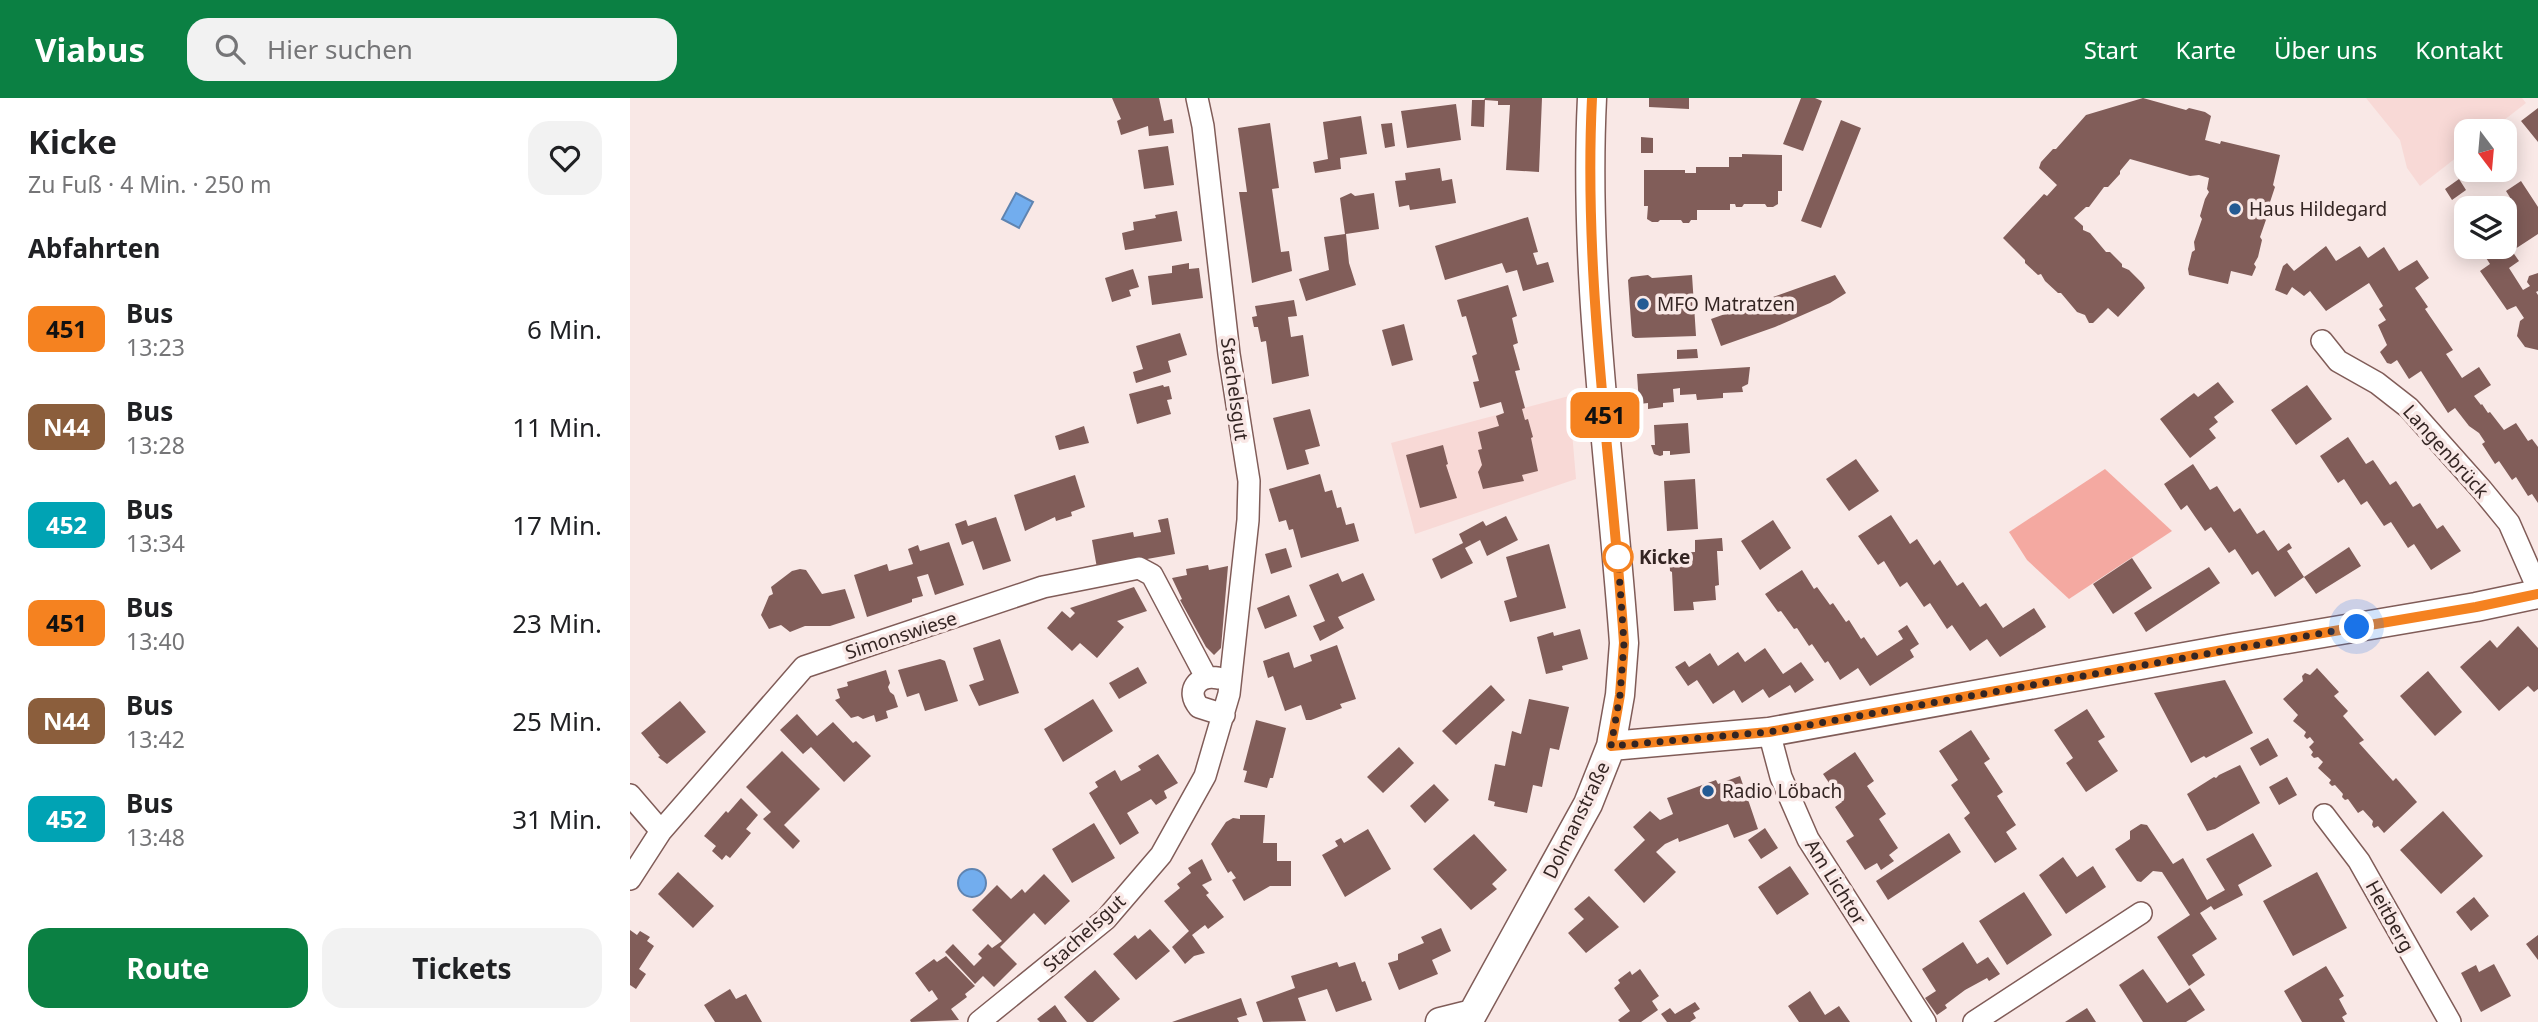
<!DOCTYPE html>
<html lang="de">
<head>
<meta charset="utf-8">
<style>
	:root { --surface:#fff; --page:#f2f2f2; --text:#202124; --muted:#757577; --accent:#0b8043 }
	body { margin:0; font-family:"Noto Sans",sans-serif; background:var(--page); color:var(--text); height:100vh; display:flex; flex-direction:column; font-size:26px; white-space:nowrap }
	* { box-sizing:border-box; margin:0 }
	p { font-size:23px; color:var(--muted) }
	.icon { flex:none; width:38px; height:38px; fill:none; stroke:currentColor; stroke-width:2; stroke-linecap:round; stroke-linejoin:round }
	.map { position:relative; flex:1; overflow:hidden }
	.drawer { display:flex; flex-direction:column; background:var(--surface); width:630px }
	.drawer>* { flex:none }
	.badge { padding:0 14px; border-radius:10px; font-size:24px; line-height:46px }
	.needle { width:46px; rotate:164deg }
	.controls { position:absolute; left:1824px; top:21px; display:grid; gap:14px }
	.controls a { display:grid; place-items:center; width:63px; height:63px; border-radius:14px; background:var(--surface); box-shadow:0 4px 18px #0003; font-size:35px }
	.you { position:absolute; width:35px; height:35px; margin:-18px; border:5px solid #fff; border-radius:50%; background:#1a73e8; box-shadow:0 0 0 10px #1a73e833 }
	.map>.badge { position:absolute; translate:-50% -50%; box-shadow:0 0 0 4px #fff }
	h2 { padding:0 28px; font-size:26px; line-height:63px }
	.round { display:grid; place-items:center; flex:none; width:74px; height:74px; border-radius:21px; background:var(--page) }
	.summary { display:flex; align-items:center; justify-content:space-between; height:119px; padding:0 28px }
	h1 { font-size:33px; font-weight:700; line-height:52px }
	.button { display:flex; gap:14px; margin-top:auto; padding:14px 28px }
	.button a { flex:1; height:80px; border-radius:21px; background:var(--accent); color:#fff; font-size:28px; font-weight:700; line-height:80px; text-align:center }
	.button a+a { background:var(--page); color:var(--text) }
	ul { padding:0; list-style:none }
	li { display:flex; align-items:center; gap:21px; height:98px; padding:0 28px }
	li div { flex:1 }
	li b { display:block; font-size:26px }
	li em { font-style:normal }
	li .badge { min-width:77px; font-weight:700; text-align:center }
	header { display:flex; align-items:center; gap:42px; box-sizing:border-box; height:98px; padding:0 35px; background:var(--accent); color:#fff }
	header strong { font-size:33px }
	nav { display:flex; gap:38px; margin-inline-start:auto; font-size:24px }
	.search { width:490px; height:63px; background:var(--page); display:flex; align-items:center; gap:18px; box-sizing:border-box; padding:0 24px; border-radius:21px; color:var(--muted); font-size:26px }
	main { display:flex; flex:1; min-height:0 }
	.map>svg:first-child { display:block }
	.built { fill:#f8d9d6 }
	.green { fill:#f4a9a1 }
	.water { fill:#72adee; stroke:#5f84b1; stroke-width:2 }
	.building { fill:#815d59 }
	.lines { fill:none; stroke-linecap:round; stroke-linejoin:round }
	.street-casing { stroke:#805c58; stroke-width:24 }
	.secondary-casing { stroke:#805c58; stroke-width:31 }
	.street { stroke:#fff; stroke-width:21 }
	.secondary { stroke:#fff; stroke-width:28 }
	.line-casing { stroke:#fff; stroke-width:16 }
	.line { stroke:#f58220; stroke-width:10 }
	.walk { stroke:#342523; stroke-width:7; stroke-dasharray:0 12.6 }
	.poi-dot { fill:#245a93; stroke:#f9e8e6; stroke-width:2.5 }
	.stop-dot { fill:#fff; stroke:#f58220; stroke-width:3.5 }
	.labels { text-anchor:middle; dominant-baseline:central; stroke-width:7; stroke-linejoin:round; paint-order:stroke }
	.poi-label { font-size:19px; fill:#342523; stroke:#f9e8e6; text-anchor:start }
	.street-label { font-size:19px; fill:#342523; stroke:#f9e8e6 }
	.stop-label { font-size:19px; font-weight:bold; fill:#342523; stroke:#f9e8e6; text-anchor:start }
</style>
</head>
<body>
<header>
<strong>Viabus</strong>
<div class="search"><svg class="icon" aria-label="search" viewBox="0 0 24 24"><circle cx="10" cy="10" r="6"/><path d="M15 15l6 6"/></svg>Hier suchen</div>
<nav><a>Start</a><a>Karte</a><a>Über uns</a><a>Kontakt</a></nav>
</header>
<main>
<section class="drawer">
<div class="summary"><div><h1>Kicke</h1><p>Zu Fuß · 4 Min. · 250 m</p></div><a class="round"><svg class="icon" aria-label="heart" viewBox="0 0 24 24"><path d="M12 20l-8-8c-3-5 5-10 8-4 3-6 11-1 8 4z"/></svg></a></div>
<h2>Abfahrten</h2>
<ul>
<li><span class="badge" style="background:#f58220;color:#111">451</span><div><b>Bus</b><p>13:23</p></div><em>6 Min.</em></li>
<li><span class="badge" style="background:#8b5e3c;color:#fff">N44</span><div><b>Bus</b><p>13:28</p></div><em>11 Min.</em></li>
<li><span class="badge" style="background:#00a3b4;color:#fff">452</span><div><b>Bus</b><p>13:34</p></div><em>17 Min.</em></li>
<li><span class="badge" style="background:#f58220;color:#111">451</span><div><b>Bus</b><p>13:40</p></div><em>23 Min.</em></li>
<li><span class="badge" style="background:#8b5e3c;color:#fff">N44</span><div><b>Bus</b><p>13:42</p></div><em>25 Min.</em></li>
<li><span class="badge" style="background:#00a3b4;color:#fff">452</span><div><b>Bus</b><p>13:48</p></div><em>31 Min.</em></li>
</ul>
<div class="button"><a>Route</a><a>Tickets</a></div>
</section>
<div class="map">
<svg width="1908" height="924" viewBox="0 0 1908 924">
	<rect width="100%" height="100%" fill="#f9e8e6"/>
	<path class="built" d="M1736,0H1892L1896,5L1860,33H1836V52L1790,88L1777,70L1770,42Z
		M939,298L946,381L785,436L761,345Z"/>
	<path class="green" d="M1475,371L1542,433L1439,501L1397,462L1379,434Z"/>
	<path class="water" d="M386,95L403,104L389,130L372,121Z
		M328 785a14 14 0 1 1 28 0a14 14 0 1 1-28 0Z"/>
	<path class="building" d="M482,0H529L534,23L542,21L544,35L519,38L518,28L491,37L487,23L491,21Z
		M855,0H912L909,74L876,72L880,7H868V3L855,2L854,29L841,28L842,2H854Z
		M1019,0H1059V11L1019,9Z
		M1171,0H1185L1192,3L1173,53L1153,46Z
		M1513,0L1556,12L1559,10L1575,14L1581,18L1575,42L1590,46L1591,43L1650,57L1643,87L1645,89L1637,113L1638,116L1630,139L1632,142L1628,159L1624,166L1626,169L1622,178L1601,173L1598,186L1559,177L1558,171L1562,154L1565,152L1564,144L1572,121L1570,118L1575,101L1579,94L1577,91L1579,80L1569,77L1560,78L1500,61L1490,73V76L1478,89H1474L1459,109H1456L1444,120L1453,128V132L1460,135L1476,154H1480L1492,166V169L1499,172L1512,185L1515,190L1488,219L1478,210L1463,225H1459L1455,217L1447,214L1431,195H1428L1415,183L1411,176L1408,177L1395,165V162L1373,140L1414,96L1417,98L1427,87L1409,70L1411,64L1423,51H1426L1456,17Z
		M826,6L831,42L777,50L771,13Z
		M1908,10V44L1891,23Z
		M731,18L737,56L710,60L711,71L685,75L683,64L698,61L693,24Z
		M1211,22L1231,30L1191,130L1171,123Z
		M640,25L649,90L642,91L651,154L659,153L662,173L622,185L609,94H617L608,30Z
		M762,25L765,48L755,50L751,26Z
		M1011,39L1023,40V55H1011Z
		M538,48L544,87L514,91L508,52Z
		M1112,56L1152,57V93H1148V106L1143,109H1137L1135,106H1114L1112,109H1106L1105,106H1100V112H1067V122H1061L1059,125H1053L1051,122H1030L1028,124H1022L1017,121L1018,108H1014V72H1055V75H1066V69H1099V59H1112Z
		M810,70L812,83L822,81L826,105L780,112L779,107L769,109L765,83L776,82L775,75Z
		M1829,81L1836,92L1822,102L1815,91Z
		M1891,83L1908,109V136L1882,153L1889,163L1879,170L1893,192L1900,188L1897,184L1899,178L1908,175V193L1906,194L1908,197V252L1895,249L1887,238L1890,223L1894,220L1886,208L1877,212L1850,173L1860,166L1849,149H1874V110H1867L1881,101L1876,93Z
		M721,95L725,98L744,95L749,131L716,136L719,165L726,187L676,203L669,181L699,172L694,139L715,136L710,100Z
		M547,113L552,143L495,152L492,135L504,132L503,124L526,120L525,117Z
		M898,119L908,154L903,155L907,167L918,164L924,184L893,193L887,172L876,175L872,165L815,182L805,148Z
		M1696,148L1706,163L1730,148L1738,160L1754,149L1769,173L1787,162L1799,180L1785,190L1798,209L1795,211L1823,252L1816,256L1832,280L1849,269L1861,287L1844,298L1851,307L1852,306L1858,315L1860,314L1874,332L1886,325L1898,343L1902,341L1908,349V405L1902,396L1898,398L1886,379L1882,382L1869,363L1865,366L1852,346L1855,344L1849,335L1839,328L1825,310L1818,315L1791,273L1779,281L1767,262L1761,266L1757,265L1750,254L1757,247L1748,227L1756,222L1749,211L1753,208L1739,185L1696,213L1680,193L1674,198L1662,189L1657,197L1645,192L1653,168L1657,165L1664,173Z
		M559,165V171L569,170L573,200L522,207L518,178L542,175V168Z
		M503,171L509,189L499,192L501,198L482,204L475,180Z
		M1018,177L1022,180L1062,177L1066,238L1005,240L1002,238L998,182L1001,179Z
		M1205,177L1216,195L1200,205L1145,229L1091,248L1081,221Z
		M878,187L887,218L882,220L888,245L883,247L890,272L885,273L895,310L892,311L895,322L898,321L903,339L901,340L908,373L892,377L894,383L853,391L848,374L852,367L848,352L852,351L848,334L869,328L866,318L874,315L871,304L850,310L843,284L849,283L842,258L847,256L836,218L832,219L827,202Z
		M664,202L667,218L658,219L661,239L673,237L679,278L642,286L636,243L631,244L628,229H624L622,219L627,218L625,208Z
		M774,226L783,262L762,268L752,232Z
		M550,235L557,257L538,263L541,274L506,285L503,274L513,271L506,248Z
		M1067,251L1068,260L1047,261V252Z
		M1120,269L1118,286L1112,289L1113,294L1093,295V300L1067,302L1066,296L1050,297V290L1043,291L1044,304L1033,305V309L1018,311V305L1009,306L1007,276Z
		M1588,284L1604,304L1584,319L1588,324L1579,331L1586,340L1560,360L1530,321L1564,295L1568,299Z
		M533,287L534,289L539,288L542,301L537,302L541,316L507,326L499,296Z
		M1677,287L1702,321L1666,347L1641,312Z
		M680,311L690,348L675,352L679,366L657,372L643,320Z
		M1058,325L1060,355L1040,357V353H1033V357L1030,358L1024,356L1021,347H1025L1024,327Z
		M454,328L459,345L429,352L425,338Z
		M1718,339L1736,366L1743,362L1760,387L1766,383L1783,409L1790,405L1807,431L1813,427L1831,453L1801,472L1784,446L1778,450L1761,424L1754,428L1737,403L1731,407L1714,381L1708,385L1690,358Z
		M813,347L818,366L816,367L827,400L790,410L776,357Z
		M1226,361L1249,393L1219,413L1196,381Z
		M1563,366L1580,392L1587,388L1604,414L1610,410L1627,436L1634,432L1648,453L1659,445L1662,450L1657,453L1674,479L1719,449L1731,468L1686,496L1674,479L1645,499L1628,473L1622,477L1605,451L1599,455L1581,429L1575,433L1557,407L1551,412L1534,386Z
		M690,376L695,394L702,392L707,410L711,409L716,427L724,425L729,443L671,460L663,431L659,432L656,422L649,424L639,391Z
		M445,377L455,409L441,414L442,418L426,423L425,419L395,433L384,397Z
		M1065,381L1068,431L1037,433L1034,383Z
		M1261,417L1280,446L1287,441L1304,467L1310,462L1327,488L1333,484L1350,509L1356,505L1373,530L1404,510L1416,529L1370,559L1357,541L1340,553L1322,527L1317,531L1300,505L1294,509L1277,484L1270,489L1254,463L1248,467L1228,438Z
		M876,418L888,442L857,458L850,442L835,450L843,465L811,481L802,461L833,445L829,436L853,423L856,428Z
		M366,419L381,463L353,472L343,443L332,447L325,426L336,422L338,428Z
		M538,420L545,456L467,470L462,442L503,434L504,439L531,434L528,422Z
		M1143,422L1161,450L1130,472L1111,443Z
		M1092,440L1093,453H1087L1089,487L1085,488L1086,502L1063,504L1064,512L1044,513L1042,474L1040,473L1039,455L1065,454V442Z
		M319,444L334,487L305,497L298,476L287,479L293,498L282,501V504L237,519L224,477L257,466L259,473L283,466L278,451L288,447L290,453Z
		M919,446L936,510L880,524L874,503L887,499L876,459Z
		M656,450L662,469L641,476L635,456Z
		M1502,460L1522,490L1483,516L1463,486Z
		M578,467L579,472L598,468L591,550L584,557L576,549L550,502L552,501L542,480L557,477L556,471Z
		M1579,469L1590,485L1516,534L1504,515Z
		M170,471L176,472L192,496L215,491L225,520L200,528H175L160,534L151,527L139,531L131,517L139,498L143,496L141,489L162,473Z
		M1172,472L1184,491L1187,489L1200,507L1203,505L1216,524L1219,522L1231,541L1234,539L1247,558L1273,541L1268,533L1277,527L1289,546L1280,552L1284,559L1240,588L1228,570L1210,582L1198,563L1195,565L1182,546L1179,548L1167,530L1164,531L1151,513L1148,514L1135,496Z
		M708,475L712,484L733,475L745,502L708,519L714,530L690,543L683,528L695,523L679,487Z
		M504,489L517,513L487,523L494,529L467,560L450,545L442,553L417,530L432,513L440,520L445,515L440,510Z
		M659,497L667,518L635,531L627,510Z
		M1888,528L1908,550V591L1904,594L1898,588L1869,613L1830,569L1860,542L1867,550Z
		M950,531L958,561L932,568L933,572L916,576L907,539L923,534L924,538Z
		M370,541L389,595L349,608L339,587L354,582L343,550Z
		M707,547L726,601L710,606L712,610L681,622H676L671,607L655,613L643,578L638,580L633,563L659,554L664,570L682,563L680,557Z
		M1135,550L1153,576L1171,564L1184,582L1165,595L1160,587L1139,600L1133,591L1112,605L1104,592L1083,606L1067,582L1058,588L1045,569L1055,563L1059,569L1080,555L1088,568L1108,554L1115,564Z
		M310,561L315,563L328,603L295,613L289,595L277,599L268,572Z
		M508,569L517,585L489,601L479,585Z
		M1687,570L1709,594L1704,598L1718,613L1713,618L1734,642L1729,645L1763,683L1766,680L1787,704L1754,735L1748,728L1744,730L1742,727L1743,723L1733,712L1728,715L1718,701L1715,702L1712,699L1713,696L1705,687L1702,688L1699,685L1701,682L1688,670L1693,664L1688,659L1684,660L1681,657L1683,654L1679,649L1684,644L1680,639L1677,641L1674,638L1676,634L1663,623L1668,617L1653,601L1673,583L1672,578L1675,575L1680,577Z
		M256,572L260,585L258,589L260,594L264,597L268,609L256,613L258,620L246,624L244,617L233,621L228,618L221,620L205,602L210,600L207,591L218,588L217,584Z
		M1798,573L1832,614L1805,638L1770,598Z
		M1595,582L1623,635L1576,660L1574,658L1561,665L1524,595Z
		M861,587L875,602L826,647L812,633Z
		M463,601L483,633L433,664L414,631Z
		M899,601L939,609L929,652L920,650L912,689L903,687L897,715L864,708L865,704L858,702L865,666L875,668L882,633L891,636Z
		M50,603L76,634L37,666L28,659L30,658L11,635Z
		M1457,611L1475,639L1468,643L1488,673L1456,694L1436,665L1443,660L1424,632Z
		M167,616L187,638L203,624L223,645L226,643L241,658L214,684L181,649L173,656L150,632Z
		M626,622L656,630L643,680H640L637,690L614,684L617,673L613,672Z
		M1341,632L1360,661L1354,665L1373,694L1367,698L1386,727L1376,734L1387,751L1365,765L1334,720L1340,715L1321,687L1328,682L1309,653Z
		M1638,640L1648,658L1630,668L1620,650Z
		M769,649L784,665L753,695L737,679Z
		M152,653L190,691L154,727L170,743L163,751L133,721L141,714L116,689Z
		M1225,654L1244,683L1237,688L1256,716L1249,721L1268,750L1259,757L1264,763L1251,772L1247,765L1235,772L1216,743L1224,738L1205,709L1212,704L1193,676Z
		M528,656L548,685L534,693L537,700L526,707L521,701L497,715L509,735L490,747L459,695L468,689L465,684L485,672L491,683L511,672L508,668Z
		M1610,667L1630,705L1585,731L1577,733L1557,696L1584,679L1586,680L1589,677Z
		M1110,678L1128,731L1104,740L1098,726L1049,744L1048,740L1035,746L1026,754L1046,774L1014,805L984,772L1015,742L1003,729L1020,713L1030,722L1043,716L1037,700L1086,682L1088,686Z
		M1657,679L1667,697L1649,707L1639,689Z
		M804,686L819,702L795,725L780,708Z
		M111,700L128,717L116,731L121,735L100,760L96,757L92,762L82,753L86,748L74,738L96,713L98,715Z
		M1813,713L1853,758L1811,796L1770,752Z
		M610,717H635L633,745H647V763H661V788H640L614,803L602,782L606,780L601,773L598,775L581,746L596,724L603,720L610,721Z
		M464,725L485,760L442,785L422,751Z
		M1511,726L1517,727L1543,766L1553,760L1577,802L1595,792L1576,761L1623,735L1642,768L1608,787L1613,797L1584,812L1581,808L1570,815L1587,841L1562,857L1575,877L1559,888L1527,839L1560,817L1532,774L1523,773L1511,784L1507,783L1485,751L1500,741V733Z
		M1135,730L1148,750L1131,761L1118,742Z
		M738,731L761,771L715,799L692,757L708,748L705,743L711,740L714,745Z
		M1319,735L1331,754L1258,802L1246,783Z
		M844,736L877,772L862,786L867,791L841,812L803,771Z
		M1433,759L1447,779L1463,768L1476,789L1436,816L1409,777Z
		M572,761L582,782L572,787L579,795L576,797L594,819L578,831L575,827L562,837L575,855L564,858L555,866L542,849L559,833L534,803L550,790L547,786L561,775L558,770Z
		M1160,768L1179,796L1147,817L1128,789Z
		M48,774L84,808L63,830L28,796Z
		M1687,774L1717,830L1663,858L1633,803Z
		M414,776L440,803L415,827L404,815L370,849L387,866L364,889L353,878L345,886L315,854L323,846L344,868L352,860L348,856L358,846L362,850L372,843L342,812L367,787L381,801L392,791L395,795Z
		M1394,794L1422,837L1377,867L1349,823Z
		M959,798L989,829L956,855L938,835L954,821L944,811Z
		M1844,799L1859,818L1841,833L1826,814Z
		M811,830L821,853L802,862L808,876L769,892L758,865L768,862V856L794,845L791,839Z
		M520,831L540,853L506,882L483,856L505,837L508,841Z
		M0,832L7,837L10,833L20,839L17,843L24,848L9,871L16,876L6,891L0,887Z
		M1908,837V862L1896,846Z
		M1333,844L1347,866L1358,859L1370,876L1359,883L1357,880L1335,892L1315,907L1317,910L1307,917L1295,900L1306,893L1292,871Z
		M316,858L345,888L335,896L337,899L321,911L329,922L281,924L280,922L308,901L302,892L299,894L285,875L304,861L307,864Z
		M707,864L709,869L725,864L732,884L735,883L742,902L706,914L697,891L668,900L676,923L633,924L626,904L665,890L661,878Z
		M1864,866L1881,898L1851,914L1831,875L1846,867L1849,874Z
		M1696,868L1714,898L1709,901L1717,916L1712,919L1715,924H1672L1654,893Z
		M1010,871L1029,898L1022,903L1028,912L1011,924H990L988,922L1000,913L984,890L990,885L988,882L1000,873L1002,877Z
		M1513,871L1537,905L1560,890L1575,912L1556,924H1513L1489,887Z
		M465,872L490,901L463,924H457L434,899Z
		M100,891L106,901L116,896L132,924H85L74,907Z
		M1180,893L1195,917L1209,908L1220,924H1169L1158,908Z
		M611,900L617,917L607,920L609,924H542Z
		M1065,904L1070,911L1063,915L1066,920L1060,924H1037L1031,916L1040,910L1045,916Z
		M425,907L437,924H410L407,921Z
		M1457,910L1466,924H1435Z"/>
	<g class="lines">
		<defs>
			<path id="street" d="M1692,243L1708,263L1747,285L1779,310L1852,392L1879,425L1908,491
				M588,580C568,576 555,593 569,609L594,617
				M1139,634L1151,679L1178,741L1295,924
				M0,697L31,733
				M1694,717L1729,763L1820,924
				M0,781L31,733L174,569L413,489L509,470L522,477L576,579
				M349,924L476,821L531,757L575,678L599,596L618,422L619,383L599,256L573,28L567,0
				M1344,924L1511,815"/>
			<path id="secondary" d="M981,648L1139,634L1604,550L1846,509L1908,496
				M810,924L842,916
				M838,924L958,706L981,648L990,597L994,545C981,364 953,182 962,0"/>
		</defs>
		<use href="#street" class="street-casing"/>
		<use href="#secondary" class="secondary-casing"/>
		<use href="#street" class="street"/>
		<use href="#secondary" class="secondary"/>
	</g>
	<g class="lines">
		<defs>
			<path id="line" d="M962,0C953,182 982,364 994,545L990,597L981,648L1139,634L1604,550L1846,509L1908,496"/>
		</defs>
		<use href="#line" class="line-casing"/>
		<use href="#line" class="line"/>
		<path class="walk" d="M988,459L994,545L990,597L981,648L1139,634L1727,529"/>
	</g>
	<g class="poi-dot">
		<circle cx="1605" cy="111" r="7"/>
		<circle cx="1013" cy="206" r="7"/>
		<circle cx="1078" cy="693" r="7"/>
	</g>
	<circle class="stop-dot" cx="988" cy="459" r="14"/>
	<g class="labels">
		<g class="poi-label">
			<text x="1619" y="111">Haus Hildegard</text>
			<text x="1027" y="206">MFO Matratzen</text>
			<text x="1092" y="693">Radio Löbach</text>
		</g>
		<g class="street-label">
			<text transform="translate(605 291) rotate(82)">Stachelsgut</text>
			<text transform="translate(1816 353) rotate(48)">Langenbrück</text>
			<text transform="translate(271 537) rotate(-18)">Simonswiese</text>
			<text transform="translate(946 722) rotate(-64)">Dolmanstraße</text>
			<text transform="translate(1206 784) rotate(58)">Am Lichtor</text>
			<text transform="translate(1760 818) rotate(61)">Heitberg</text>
			<text transform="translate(454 835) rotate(-43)">Stachelsgut</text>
		</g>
		<g class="stop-label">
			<text x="1009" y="459">Kicke</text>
		</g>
	</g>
</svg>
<div class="controls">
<a><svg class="needle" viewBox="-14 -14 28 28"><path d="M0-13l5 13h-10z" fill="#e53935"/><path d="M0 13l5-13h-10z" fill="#757577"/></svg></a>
<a><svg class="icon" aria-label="layers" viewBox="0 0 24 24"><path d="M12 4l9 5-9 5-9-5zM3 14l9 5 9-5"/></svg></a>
</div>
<div class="you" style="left:1727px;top:529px"></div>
<b class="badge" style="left:975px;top:317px;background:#f58220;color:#111">451</b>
</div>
</main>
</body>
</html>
